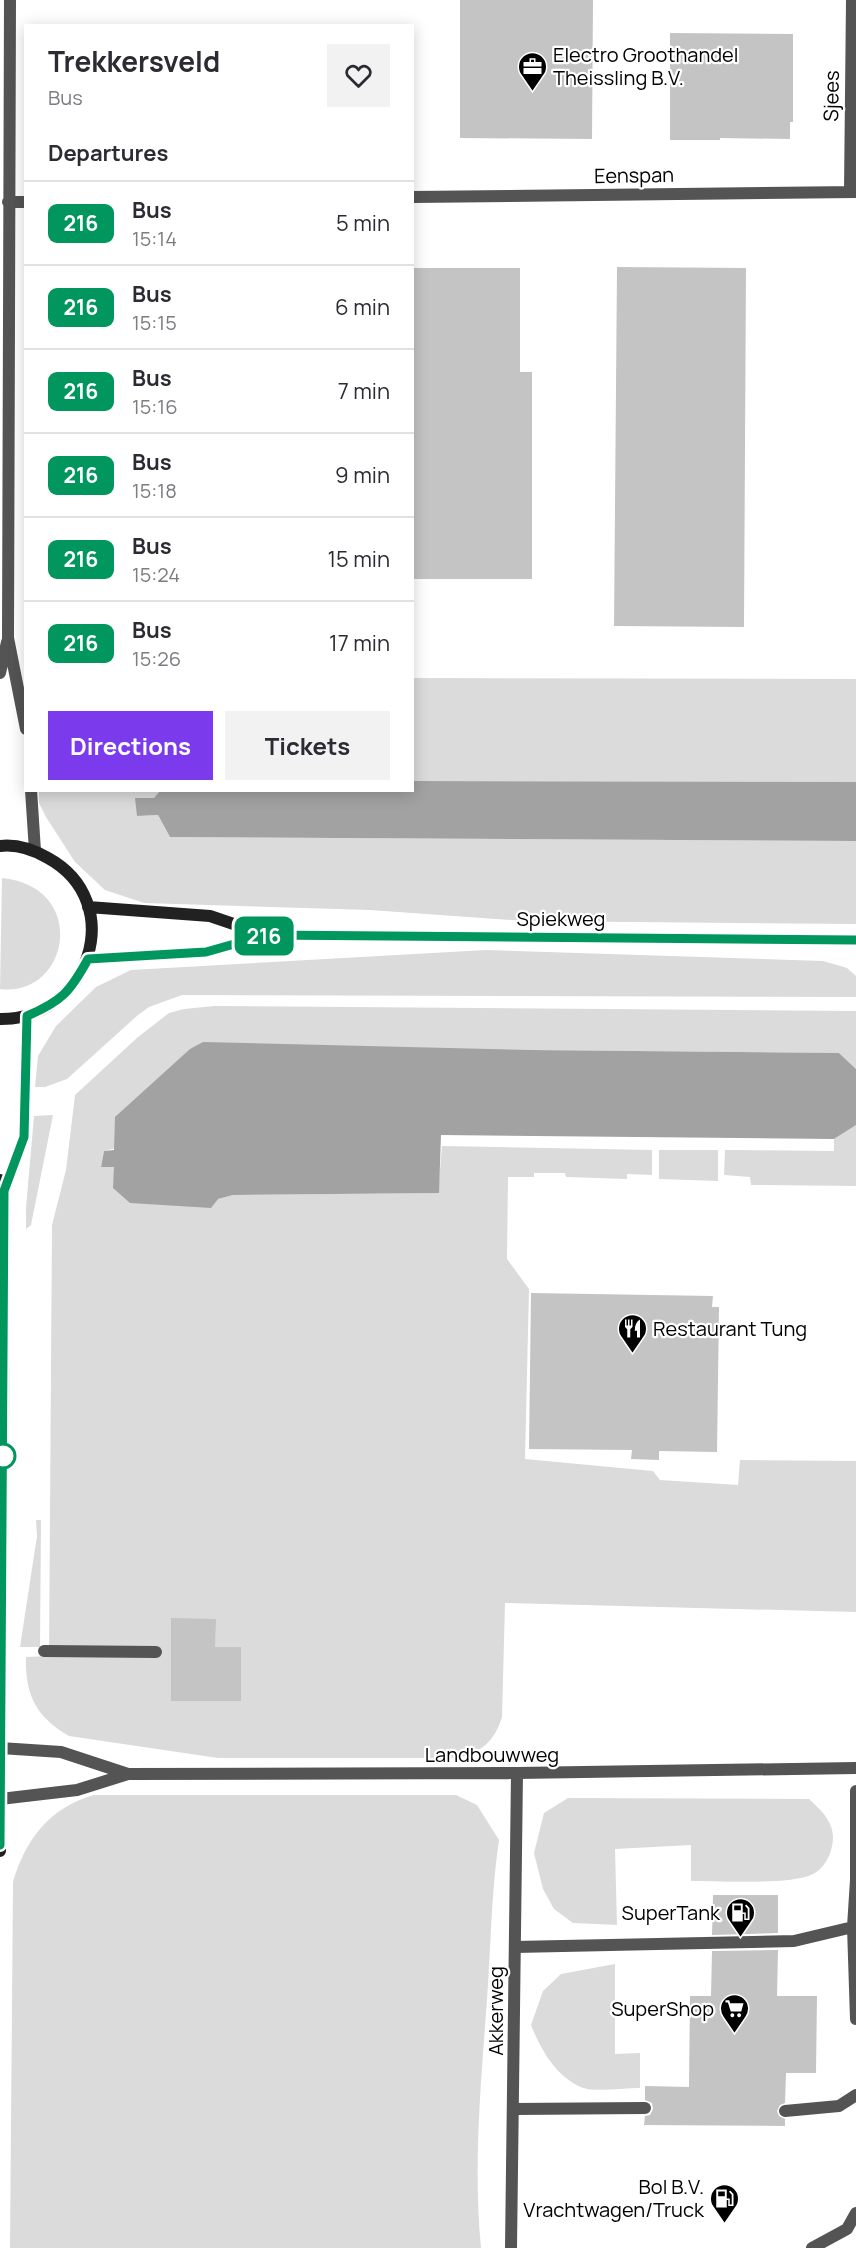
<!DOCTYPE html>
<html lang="en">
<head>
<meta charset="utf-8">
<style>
	:root { --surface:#fff; --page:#f2f2f3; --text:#2b2b33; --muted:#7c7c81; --line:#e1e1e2; --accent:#7c3aed }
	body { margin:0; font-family:Manrope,sans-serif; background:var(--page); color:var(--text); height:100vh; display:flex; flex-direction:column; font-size:22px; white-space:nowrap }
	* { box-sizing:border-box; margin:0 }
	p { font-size:20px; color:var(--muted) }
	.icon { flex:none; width:33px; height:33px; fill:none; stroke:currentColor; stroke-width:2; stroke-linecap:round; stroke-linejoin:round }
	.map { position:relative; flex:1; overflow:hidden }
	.details { position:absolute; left:24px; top:24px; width:390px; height:768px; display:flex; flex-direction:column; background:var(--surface); border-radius:0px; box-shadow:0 3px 15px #0003 }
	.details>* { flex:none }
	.badge { padding:0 12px; border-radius:9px; font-size:21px; line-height:39px }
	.map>.badge { position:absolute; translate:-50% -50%; box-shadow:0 0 0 3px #fff }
	h2 { padding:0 24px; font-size:22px; line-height:54px }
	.round { display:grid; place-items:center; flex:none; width:63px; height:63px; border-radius:0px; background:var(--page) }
	.head { display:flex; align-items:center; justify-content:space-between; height:102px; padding:0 24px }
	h1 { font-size:28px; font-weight:700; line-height:45px }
	.action { display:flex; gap:12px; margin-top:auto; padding:12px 24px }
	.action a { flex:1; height:69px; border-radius:0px; background:var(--accent); color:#fff; font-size:24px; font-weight:700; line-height:69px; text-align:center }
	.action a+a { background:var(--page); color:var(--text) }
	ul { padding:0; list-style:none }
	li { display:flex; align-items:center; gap:18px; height:84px; padding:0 24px; border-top:2px solid var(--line) }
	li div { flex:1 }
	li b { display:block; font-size:22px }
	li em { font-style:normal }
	li .badge { min-width:66px; font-weight:700; text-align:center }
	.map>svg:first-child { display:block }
	.green { fill:#dbdbdb }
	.water { fill:#a2a2a2 }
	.building { fill:#c4c4c4 }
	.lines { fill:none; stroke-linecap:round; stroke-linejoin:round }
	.lane { stroke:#545454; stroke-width:12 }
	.street { stroke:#545454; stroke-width:12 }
	.secondary { stroke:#212121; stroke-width:12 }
	.line-casing { stroke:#fff; stroke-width:14 }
	.line { stroke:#00965e; stroke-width:9 }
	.stop-dot { fill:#fff; stroke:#00965e; stroke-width:3 }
	.labels { text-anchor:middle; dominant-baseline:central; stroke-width:4.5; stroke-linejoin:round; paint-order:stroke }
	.poi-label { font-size:20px; fill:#000; stroke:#fff; text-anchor:end }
	.street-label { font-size:20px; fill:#000; stroke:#fff }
</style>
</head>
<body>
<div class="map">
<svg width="856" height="2248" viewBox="0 0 856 2248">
	<rect width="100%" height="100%" fill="#fff"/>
	<path class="green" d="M413,678L856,679V782L413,781Z
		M39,791H161L138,816L158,815L170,837L856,841V924L525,921L370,910L144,903L105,890L75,862L46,817L39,803Z
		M2,878C90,887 69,998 0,989Z
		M486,950L823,961L847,968L856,976V997L182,995L149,1007L138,1015L67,1079L45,1087H35L38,1056L56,1026L96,987L131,970Z
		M214,1006L856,1011V1069L839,1053L531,1050L104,1151L101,1167H114L218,1199L233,1195L438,1193L442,1146L652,1150V1175L627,1174V1179L566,1177L565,1173H534V1177H508L507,1259L529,1289L525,1459L653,1471L660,1480L738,1485L740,1460L856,1461V1612L505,1603L502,1717C495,1741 480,1754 456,1758H218L69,1736C36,1717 25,1695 26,1657L49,1656L52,1225L66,1170L75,1095L138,1037L169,1013L184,1009Z
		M53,1115L31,1225L26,1229V1208L34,1116Z
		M856,1125V1186L751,1185L750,1177L724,1175L725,1150L834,1151V1139Z
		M659,1150H718V1181L659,1179Z
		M36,1520H41L40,1647H20L37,1536Z
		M94,1795H456L477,1805L499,1840C491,1893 491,1946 487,2000C481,2083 473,2165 481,2248H10L13,1882C25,1840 50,1807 94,1795Z
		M568,1798L809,1799C823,1812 837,1825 832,1846C830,1857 823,1870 811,1875C788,1885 719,1881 691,1881V1845L615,1849L617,1925L573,1923L554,1909L543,1889L534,1853L544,1813Z
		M615,1964V2054L640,2053V2088C626,2088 595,2092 583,2088C556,2077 541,2050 531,2025L543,1991L561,1974Z"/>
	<path class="water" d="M413,781L856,782V841L170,837L158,815L137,816L135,798H154L161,790H412Z
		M203,1042L531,1050L839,1053L856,1069V1125L834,1139L441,1135L439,1193L233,1195L218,1199L211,1208L130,1203L113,1188L114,1167H101L104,1151L114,1150L115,1117L190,1049Z"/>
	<path class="building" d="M460,0H593L592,139L460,138Z
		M670,33L793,34V122H790V139L720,138V140H670Z
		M617,267L746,268L744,627L614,626Z
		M412,268H520V372H532V579H412Z
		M531,1293L713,1296L712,1307H719L717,1452L659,1451V1460L631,1459L632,1450L529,1449Z
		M171,1618L216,1619L215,1647H241V1701H171Z
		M713,1895H778V1933L712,1935Z
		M778,1950L777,1996H817L816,2073H786L785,2103L780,2105L777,2111L779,2116L785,2119V2126L644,2125L645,2116L650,2115L653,2109L652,2103L645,2100V2086L689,2087L690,1996H711L712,1951Z"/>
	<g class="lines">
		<path class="lane" d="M44,1651L156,1652
			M853,1927L856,2019
			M515,1947L794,1941L853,1927L856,1880V1791
			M514,2109L645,2108
			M785,2111L839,2106L856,2095
			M812,2248L847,2229L856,2213"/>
		<path class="street" d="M10,0L8,638L26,729
			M850,191L852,0
			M412,197L856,192
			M8,202H26
			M0,673L7,642
			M31,790L35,851
			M0,1748L61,1752L128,1774
			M0,1799L77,1790L128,1774L517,1773L856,1768
			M511,2248L517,1773"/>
		<path class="secondary" d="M0,846C17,844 34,850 48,858C128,902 90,1020 0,1019
			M88,907L210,916L266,935
			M88,959L206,952L266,935L856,940
			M0,1180L4,1191V1282L0,1851
			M4,1191L24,1137L27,1016"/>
	</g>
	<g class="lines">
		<defs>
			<path id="line" d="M0,1845L4,1191L24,1137L27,1016C62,1001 70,992 88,959L206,952L266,935L856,940"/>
		</defs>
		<use href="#line" class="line-casing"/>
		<use href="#line" class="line"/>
	</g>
	<defs>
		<symbol id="office-pin" viewBox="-11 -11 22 30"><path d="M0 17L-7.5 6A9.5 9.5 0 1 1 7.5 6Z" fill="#000" stroke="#fff"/><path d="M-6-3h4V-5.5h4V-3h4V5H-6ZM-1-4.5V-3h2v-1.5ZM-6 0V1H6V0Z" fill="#fff"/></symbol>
		<symbol id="restaurant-pin" viewBox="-11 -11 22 30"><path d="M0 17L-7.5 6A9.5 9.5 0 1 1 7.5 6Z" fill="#000" stroke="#fff"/><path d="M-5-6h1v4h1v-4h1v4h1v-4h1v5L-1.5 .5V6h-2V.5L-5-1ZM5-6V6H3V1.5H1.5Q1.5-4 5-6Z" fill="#fff"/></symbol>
		<symbol id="fuel-pin" viewBox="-11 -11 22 30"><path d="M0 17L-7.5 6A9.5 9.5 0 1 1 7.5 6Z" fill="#000" stroke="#fff"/><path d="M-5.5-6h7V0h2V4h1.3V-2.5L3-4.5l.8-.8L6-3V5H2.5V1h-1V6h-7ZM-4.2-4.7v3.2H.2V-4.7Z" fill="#fff"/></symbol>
		<symbol id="supermarket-pin" viewBox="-11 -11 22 30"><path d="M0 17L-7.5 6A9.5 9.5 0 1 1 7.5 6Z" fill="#000" stroke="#fff"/><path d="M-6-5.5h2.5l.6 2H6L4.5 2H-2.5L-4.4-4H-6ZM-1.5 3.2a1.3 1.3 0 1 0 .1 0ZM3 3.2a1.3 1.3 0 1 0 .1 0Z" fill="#fff"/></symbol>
	</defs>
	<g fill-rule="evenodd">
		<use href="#office-pin" x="516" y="50" width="33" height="45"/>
		<use href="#restaurant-pin" x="616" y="1312" width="33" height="45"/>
		<use href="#fuel-pin" x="724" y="1896" width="33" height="45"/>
		<use href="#supermarket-pin" x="718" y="1992" width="33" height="45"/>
		<use href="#fuel-pin" x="708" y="2182" width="33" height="45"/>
	</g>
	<circle class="stop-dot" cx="3" cy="1456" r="12"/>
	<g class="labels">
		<g class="poi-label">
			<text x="553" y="54" text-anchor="start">Electro Groothandel<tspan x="553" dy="23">Theissling B.V.</tspan></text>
			<text x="653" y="1328" text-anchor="start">Restaurant Tung</text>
			<text x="720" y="1912">SuperTank</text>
			<text x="714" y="2008">SuperShop</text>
			<text x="704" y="2186">Bol B.V.<tspan x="704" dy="23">Vrachtwagen/Truck</tspan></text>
		</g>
		<g class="street-label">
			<text transform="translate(831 96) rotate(-89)">Sjees</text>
			<text transform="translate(634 175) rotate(-1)">Eenspan</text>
			<text x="561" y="918">Spiekweg</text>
			<text x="492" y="1754">Landbouwweg</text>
			<text transform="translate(495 2011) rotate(-90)">Akkerweg</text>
		</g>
	</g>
</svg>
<b class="badge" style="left:264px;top:936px;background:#00965e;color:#fff">216</b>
<section class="details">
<div class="head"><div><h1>Trekkersveld</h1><p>Bus</p></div><a class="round"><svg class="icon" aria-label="heart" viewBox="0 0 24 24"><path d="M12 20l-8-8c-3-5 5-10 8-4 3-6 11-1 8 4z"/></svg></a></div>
<h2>Departures</h2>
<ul>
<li><span class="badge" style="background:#00965e;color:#fff">216</span><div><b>Bus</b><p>15:14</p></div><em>5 min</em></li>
<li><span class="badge" style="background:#00965e;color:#fff">216</span><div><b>Bus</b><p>15:15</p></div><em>6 min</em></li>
<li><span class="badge" style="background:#00965e;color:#fff">216</span><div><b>Bus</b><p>15:16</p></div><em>7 min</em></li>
<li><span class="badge" style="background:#00965e;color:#fff">216</span><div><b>Bus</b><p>15:18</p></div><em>9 min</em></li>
<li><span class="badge" style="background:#00965e;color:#fff">216</span><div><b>Bus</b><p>15:24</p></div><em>15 min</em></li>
<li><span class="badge" style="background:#00965e;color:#fff">216</span><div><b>Bus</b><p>15:26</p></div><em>17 min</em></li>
</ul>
<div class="action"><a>Directions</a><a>Tickets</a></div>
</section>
</div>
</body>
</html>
